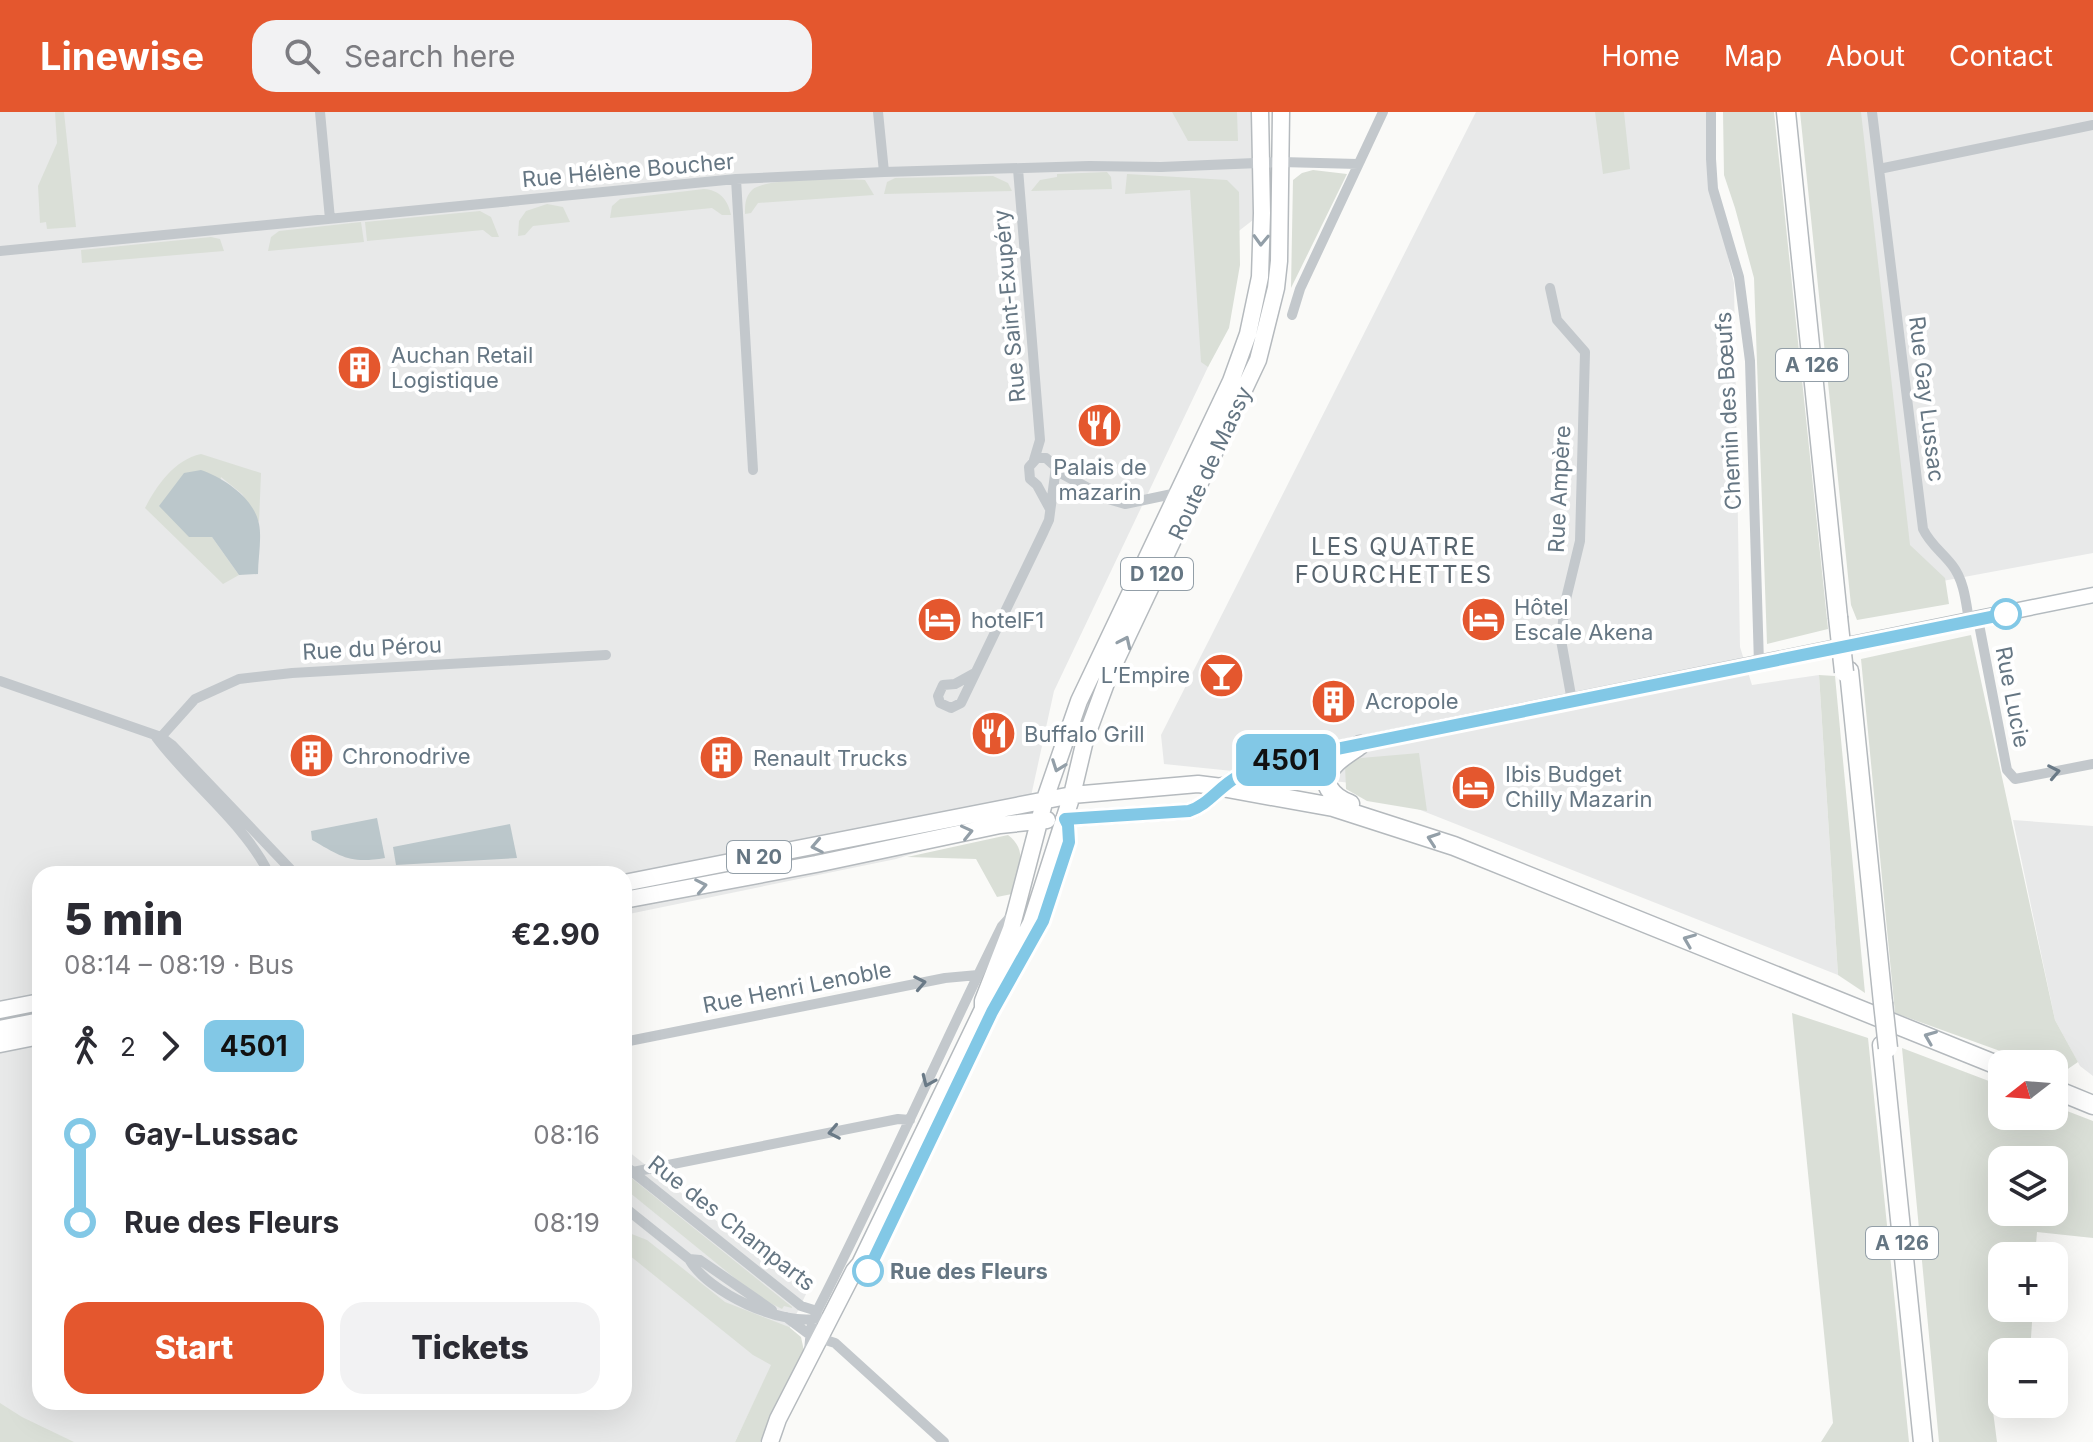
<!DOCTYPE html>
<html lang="en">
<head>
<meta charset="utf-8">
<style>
	:root { --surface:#fff; --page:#f2f2f3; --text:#2b2b33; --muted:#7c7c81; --accent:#e4572e }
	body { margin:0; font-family:Inter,sans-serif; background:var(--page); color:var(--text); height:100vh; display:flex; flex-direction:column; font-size:30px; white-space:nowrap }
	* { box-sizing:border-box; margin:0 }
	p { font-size:26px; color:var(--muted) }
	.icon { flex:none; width:44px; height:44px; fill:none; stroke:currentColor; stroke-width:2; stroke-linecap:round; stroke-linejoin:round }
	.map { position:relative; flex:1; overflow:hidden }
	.side { position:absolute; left:32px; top:754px; width:600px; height:544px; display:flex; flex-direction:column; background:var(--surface); border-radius:24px; box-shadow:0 8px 32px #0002 }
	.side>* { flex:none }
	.badge { padding:0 16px; border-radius:12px; font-size:28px; line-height:52px }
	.needle { width:52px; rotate:253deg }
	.controls { position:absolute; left:1988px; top:938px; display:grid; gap:16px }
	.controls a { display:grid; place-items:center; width:80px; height:80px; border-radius:16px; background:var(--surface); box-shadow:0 8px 32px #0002; font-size:40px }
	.map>.badge { position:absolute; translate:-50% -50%; box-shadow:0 0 0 4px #fff }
	.legs { display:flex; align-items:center; gap:12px; height:88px; padding:0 32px; font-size:26px }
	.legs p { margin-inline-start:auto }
	.head { display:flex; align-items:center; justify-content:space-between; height:136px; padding:0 32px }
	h1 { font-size:44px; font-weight:800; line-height:60px }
	.cta { display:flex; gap:16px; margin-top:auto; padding:16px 32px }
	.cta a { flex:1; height:92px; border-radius:24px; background:var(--accent); color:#fff; font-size:32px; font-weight:800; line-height:92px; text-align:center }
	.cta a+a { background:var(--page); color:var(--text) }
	ul { padding:0 32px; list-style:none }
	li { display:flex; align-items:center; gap:28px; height:88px; font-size:30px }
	li i { display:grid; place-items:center; width:12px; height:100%; margin:0 10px; background:currentColor }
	li i::after { content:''; width:20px; height:20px; margin:-10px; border:6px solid; border-radius:50%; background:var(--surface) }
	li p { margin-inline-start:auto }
	li:first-child i { background:linear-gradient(#0000 50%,currentColor 0) }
	li:last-child i { background:linear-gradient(currentColor 50%,#0000 0) }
	header { display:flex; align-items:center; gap:48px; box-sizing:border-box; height:112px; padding:0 40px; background:var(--accent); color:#fff }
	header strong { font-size:38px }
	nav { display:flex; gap:44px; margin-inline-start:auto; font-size:28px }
	.search { width:560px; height:72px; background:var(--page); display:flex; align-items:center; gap:20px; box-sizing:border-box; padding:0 28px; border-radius:24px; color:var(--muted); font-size:30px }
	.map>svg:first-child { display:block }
	.built { fill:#e8e9e9 }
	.green { fill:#dadfd7; fill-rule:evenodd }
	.water { fill:#bbc7cb }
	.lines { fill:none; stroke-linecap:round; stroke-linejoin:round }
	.secondary-casing { stroke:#b3babf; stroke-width:17 }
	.primary-casing { stroke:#b5babe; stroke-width:19 }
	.highway-casing { stroke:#b4b9bd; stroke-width:21 }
	.street { stroke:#c3c8cc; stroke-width:10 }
	.secondary { stroke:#fff; stroke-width:14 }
	.primary { stroke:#fff; stroke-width:16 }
	.highway { stroke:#fff; stroke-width:18 }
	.highway-bridge-casing { stroke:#b4b9bd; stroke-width:21; stroke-linecap:butt }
	.highway-bridge { stroke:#fff; stroke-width:18 }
	.oneway { stroke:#939fa8 }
	.oneway2 { stroke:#6a7a87 }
	.line-1-casing { stroke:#fff; stroke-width:18 }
	.line-1 { stroke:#82c8e6; stroke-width:12 }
	.stop-1-dot { fill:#fff; stroke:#82c8e6; stroke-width:4 }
	.labels { text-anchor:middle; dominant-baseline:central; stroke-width:8; stroke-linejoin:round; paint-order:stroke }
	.shield { fill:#fff; stroke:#939fa8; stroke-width:2 }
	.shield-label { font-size:20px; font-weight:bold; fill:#657683 }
	.street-label { font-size:22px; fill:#657683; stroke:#fff }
	.poi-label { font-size:22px; fill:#657683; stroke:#fff; text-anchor:start }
	.stop-label { font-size:22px; font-weight:bold; fill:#657683; stroke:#fff; text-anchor:start }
	.neighbourhood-label { font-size:24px; letter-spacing:2px; fill:#57646e; stroke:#fff }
</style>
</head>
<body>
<header>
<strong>Linewise</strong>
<div class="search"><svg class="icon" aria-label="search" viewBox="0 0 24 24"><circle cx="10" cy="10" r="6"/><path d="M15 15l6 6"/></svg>Search here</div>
<nav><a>Home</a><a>Map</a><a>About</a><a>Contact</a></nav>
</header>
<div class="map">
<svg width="2093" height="1330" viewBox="0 0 2093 1330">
	<rect width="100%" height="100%" fill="#fafaf8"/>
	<path class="built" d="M0,0H1260L1262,101L1213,139L1212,213L1208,255L1054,579L1026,707L896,747L624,803V762H40V1290H624V1036L807,1180L735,1330H39L0,1316Z
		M1476,0H1706L1707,54L1734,171L1740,535L1752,573L1819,563L1838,863L1352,671L1164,652L1161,623Z
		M1857,0H2093V441L1878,481Z
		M2013,708L2093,714V964L2080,954L2055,908Z"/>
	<path class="green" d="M55,0H64L76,115L47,117L46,110L40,111L38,74L57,31Z
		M1172,0H1237L1238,29H1188Z
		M1595,0H1624L1630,57L1603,62Z
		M1723,0H1774L1828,517L1767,532L1754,166L1735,96L1724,63Z
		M1800,0H1861L1910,433L1945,466L1949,492L1857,508L1851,493Z
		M1313,58L1347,62L1291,176L1293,68L1302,61Z
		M1107,60L1111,65L1112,77L1031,79L1040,68L1057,65V62Z
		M1127,62L1227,68L1239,80L1240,153L1229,216L1208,255L1201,250L1190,78L1125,82Z
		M993,64L1008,71L1012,79L884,82L887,70L895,66Z
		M865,68L874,83L758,91L751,101L745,102C745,93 745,85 752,78C766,65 844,67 865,68Z
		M704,77C720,78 728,88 731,103H722L712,96L610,106L612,94L620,87Z
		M547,92L563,95L570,110L533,114L525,123L518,124L519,109L526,99Z
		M480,99L491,105L499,125H492L483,118L367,129L365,110Z
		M361,110L364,130L268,139L271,125L279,119Z
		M211,125L220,127L224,139L82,151L81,138Z
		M201,342L261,361L259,410L242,382L221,365L212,425L239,463L223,472L145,396C157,373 174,348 201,342Z
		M1971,523L2055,908L2078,950L2062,961L2054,958V952H2036L1895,901L1861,547Z
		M1819,563L1835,564L1865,881L1838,863Z
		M1419,641L1427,699L1367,689L1346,677L1345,653L1361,646Z
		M1008,723C1030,740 1017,758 1012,782L997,785L976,747L907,745Z
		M1792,901L1868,926L1909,1330H1821L1833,1311Z
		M1902,936L2002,974V1004H2054V994L2093,1009V1126L2037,1120L2035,1144H2002V1196H2033L2030,1240H2002V1280L1991,1284L1997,1330H1939ZM2054,1048V1100H2002V1048Z
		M624,1060L792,1195V1196L784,1194L782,1197L758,1185L624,1076Z
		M624,1119L647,1128L725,1190L789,1215L801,1225L804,1239L799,1257L760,1330H735L771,1253L753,1243L624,1139Z
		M0,1291L22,1305L74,1330H0Z"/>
	<path class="water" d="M201,358C224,366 254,386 259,412C262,427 258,446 258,462L239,463L212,425H189L159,394L184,361Z
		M377,706L385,746C350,752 342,745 312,728L311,719Z
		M510,712L517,746L396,753L393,735Z"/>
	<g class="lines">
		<defs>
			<path id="secondary" d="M1065,707L1189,699C1208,693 1219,675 1237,665C1253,655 1273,651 1292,646L2093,483"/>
			<path id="primary" d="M624,771L1072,683L1198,672L1222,675
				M624,788L816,752L1000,713L1047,708
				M997,876L1031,811L1072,683L1085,628L1109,563L1258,248L1276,176L1279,149L1281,0
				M0,898L40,890
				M0,917L40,909
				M0,932L40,924
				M770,1330L778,1307L854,1159L860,1152L983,897V889L1011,817L1045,687L1079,589L1231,269L1248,222L1260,165L1262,101L1260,0"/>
			<path id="highway" d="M1786,0L1838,505
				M1849,559L1883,891
				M1222,675L1333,695L1454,734L2002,955
				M1350,692C1333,686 1317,670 1334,653C1341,645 1352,639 1360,633
				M1882,933L1923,1330
				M2054,977L2093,993"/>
		</defs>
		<use href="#secondary" class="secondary-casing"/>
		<use href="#primary" class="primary-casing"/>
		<use href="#highway" class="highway-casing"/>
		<path class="street" d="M320,0L330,107
			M878,0L884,60
			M1711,0V47L1713,77L1739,165L1750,249L1759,552
			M1872,0L1923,417C1930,432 1942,440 1952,453C1964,468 1966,490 1969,509
			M1018,57L1040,328L1034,348
			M1879,57L2093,13
			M736,67L753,358
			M0,139L736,67L884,60L1089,54L1161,55L1281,50L1358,52
			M1550,176L1557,208L1585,240L1580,429L1565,491L1561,528L1572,589
			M1292,203L1300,177L1383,0
			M1057,359L1108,387L1125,392L1177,381
			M1978,507L2007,658L2015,667L2093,652
			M975,561L955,572L943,573L938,584L940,591L951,596L961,591L1043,421L1049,408L1056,355L1046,346H1037L1029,355L1030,367L1037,373L1050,397
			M0,569L161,625L172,633L295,762
			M156,625C189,670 246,713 269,762
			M161,625L195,587L239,567L292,561L606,543
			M624,930L945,866L978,863
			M624,1053L801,1194L817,1199
			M633,1060L898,1007L910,1008
			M624,1095L689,1147C708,1181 782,1215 820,1206
			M689,1147L700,1148L772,1198
			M786,1205L810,1223L835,1231L944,1330
			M809,1240L811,1216L817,1199C882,1072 939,941 1002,814L1012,803"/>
		<use href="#secondary" class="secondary"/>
		<use href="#primary" class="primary"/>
		<use href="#highway" class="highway"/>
		<defs>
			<path id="highway-bridge" d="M1838,505L1844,560
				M1883,891L1888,936"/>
		</defs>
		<use href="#highway-bridge" class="highway-bridge-casing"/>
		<use href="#highway-bridge" class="highway-bridge"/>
	</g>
	<defs><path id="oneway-chevron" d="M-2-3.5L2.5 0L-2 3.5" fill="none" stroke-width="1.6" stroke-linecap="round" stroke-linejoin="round" transform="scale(2)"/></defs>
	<g class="oneway">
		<use href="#oneway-chevron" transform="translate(1261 128) rotate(92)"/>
		<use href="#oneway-chevron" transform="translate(1125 530) rotate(-65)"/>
		<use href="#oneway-chevron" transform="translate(1058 654) rotate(110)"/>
		<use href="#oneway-chevron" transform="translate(967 720) rotate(-13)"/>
		<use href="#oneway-chevron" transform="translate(1433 727) rotate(-161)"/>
		<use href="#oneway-chevron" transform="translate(817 734) rotate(169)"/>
		<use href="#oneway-chevron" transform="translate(701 774) rotate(-11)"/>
		<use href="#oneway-chevron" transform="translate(1689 828) rotate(-158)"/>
		<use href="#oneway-chevron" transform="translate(1930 925) rotate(-158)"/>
	</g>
	<g class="oneway2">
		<use href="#oneway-chevron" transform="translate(2054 660) rotate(-11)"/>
		<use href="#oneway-chevron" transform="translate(920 871) rotate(-11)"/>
		<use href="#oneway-chevron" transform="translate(928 969) rotate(114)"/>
		<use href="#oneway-chevron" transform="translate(834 1020) rotate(169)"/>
	</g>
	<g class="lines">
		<defs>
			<path id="line-1" d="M868,1159L992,900L1043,809L1069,730L1068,713L1065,707L1189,699C1208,693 1219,675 1237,665C1254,655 1273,652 1292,646L2006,502"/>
		</defs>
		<use href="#line-1" class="line-1-casing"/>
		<use href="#line-1" class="line-1"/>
	</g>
	<defs>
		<symbol id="building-disc" viewBox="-11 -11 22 22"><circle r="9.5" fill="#e4572e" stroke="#fff"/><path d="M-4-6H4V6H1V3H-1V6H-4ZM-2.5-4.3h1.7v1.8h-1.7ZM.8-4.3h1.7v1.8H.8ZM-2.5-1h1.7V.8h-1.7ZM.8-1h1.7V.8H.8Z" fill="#fff"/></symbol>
		<symbol id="restaurant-disc" viewBox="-11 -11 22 22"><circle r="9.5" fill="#e4572e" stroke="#fff"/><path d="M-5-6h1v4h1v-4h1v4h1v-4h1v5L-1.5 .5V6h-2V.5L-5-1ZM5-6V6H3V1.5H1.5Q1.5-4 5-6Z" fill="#fff"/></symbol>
		<symbol id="hotel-disc" viewBox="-11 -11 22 22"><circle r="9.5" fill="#e4572e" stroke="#fff"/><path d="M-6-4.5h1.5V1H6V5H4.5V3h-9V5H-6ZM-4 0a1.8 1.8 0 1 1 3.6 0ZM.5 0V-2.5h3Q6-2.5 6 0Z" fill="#fff"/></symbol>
		<symbol id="bar-disc" viewBox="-11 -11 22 22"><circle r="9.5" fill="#e4572e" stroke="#fff"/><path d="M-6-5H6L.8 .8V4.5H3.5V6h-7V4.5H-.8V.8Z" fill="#fff"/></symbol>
	</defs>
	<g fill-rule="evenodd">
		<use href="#building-disc" x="334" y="230" width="51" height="51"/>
		<use href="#restaurant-disc" x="1074" y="288" width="51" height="51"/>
		<use href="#hotel-disc" x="914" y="482" width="51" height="51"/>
		<use href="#hotel-disc" x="1458" y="482" width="51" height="51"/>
		<use href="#bar-disc" x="1196" y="538" width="51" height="51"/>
		<use href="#building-disc" x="1308" y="564" width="51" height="51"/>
		<use href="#restaurant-disc" x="968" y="596" width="51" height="51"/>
		<use href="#building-disc" x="286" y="618" width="51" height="51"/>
		<use href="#building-disc" x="696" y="620" width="51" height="51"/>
		<use href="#hotel-disc" x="1448" y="650" width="51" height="51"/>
	</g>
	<g class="stop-1-dot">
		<circle cx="2006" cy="502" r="14"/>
		<circle cx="868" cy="1159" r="14"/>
	</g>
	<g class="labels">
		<g class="shield">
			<rect x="1776" y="237" width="72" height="32" rx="6"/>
			<rect x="1121" y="446" width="72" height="32" rx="6"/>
			<rect x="727" y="729" width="64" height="32" rx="6"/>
			<rect x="1866" y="1115" width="72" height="32" rx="6"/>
		</g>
		<g class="shield-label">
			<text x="1812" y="253">A 126</text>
			<text x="1157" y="462">D 120</text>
			<text x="759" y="745">N 20</text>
			<text x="1902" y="1131">A 126</text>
		</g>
		<g class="street-label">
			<text transform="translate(628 58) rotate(-5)">Rue Hélène Boucher</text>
			<text transform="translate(1009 194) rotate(-95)">Rue Saint-Exupéry</text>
			<text transform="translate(1927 287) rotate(83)">Rue Gay Lussac</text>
			<text transform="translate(1728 299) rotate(-93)">Chemin des Bœufs</text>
			<text transform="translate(1210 351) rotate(-65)">Route de Massy</text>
			<text transform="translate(1559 377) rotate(-87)">Rue Ampère</text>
			<text transform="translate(372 536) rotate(-3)">Rue du Pérou</text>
			<text transform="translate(2013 585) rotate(79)">Rue Lucie</text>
			<text transform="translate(797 875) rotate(-11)">Rue Henri Lenoble</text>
			<text transform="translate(732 1111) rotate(38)">Rue des Champarts</text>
		</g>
		<g class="poi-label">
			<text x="391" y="243">Auchan Retail<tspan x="391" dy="25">Logistique</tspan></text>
			<text x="1100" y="355" text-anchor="middle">Palais de<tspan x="1100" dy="25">mazarin</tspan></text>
			<text x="1514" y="495">Hôtel<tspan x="1514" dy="25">Escale Akena</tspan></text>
			<text x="971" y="508">hotelF1</text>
			<text x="1190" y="563" text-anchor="end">L’Empire</text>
			<text x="1365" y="589">Acropole</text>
			<text x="1024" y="622">Buffalo Grill</text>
			<text x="342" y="644">Chronodrive</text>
			<text x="753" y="646">Renault Trucks</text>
			<text x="1505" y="662">Ibis Budget<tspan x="1505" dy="25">Chilly Mazarin</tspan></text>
		</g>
		<g class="stop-label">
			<text x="890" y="1159">Rue des Fleurs</text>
		</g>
		<g class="neighbourhood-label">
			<text x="1394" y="434">LES QUATRE<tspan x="1394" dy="28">FOURCHETTES</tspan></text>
		</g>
	</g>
</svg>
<div class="controls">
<a><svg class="needle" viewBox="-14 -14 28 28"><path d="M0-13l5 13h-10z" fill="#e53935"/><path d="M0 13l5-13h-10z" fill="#7c7c81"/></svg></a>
<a><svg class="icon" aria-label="layers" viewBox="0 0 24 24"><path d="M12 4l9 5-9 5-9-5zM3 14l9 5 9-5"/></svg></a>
<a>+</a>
<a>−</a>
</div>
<b class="badge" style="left:1286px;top:648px;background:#82c8e6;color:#111">4501</b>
<section class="side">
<div class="head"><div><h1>5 min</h1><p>08:14 – 08:19 · Bus</p></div><b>€2.90</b></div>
<div class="legs"><svg class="icon" aria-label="walk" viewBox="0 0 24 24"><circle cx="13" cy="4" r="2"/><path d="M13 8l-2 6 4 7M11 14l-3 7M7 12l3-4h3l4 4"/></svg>2<svg class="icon" aria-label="forward" viewBox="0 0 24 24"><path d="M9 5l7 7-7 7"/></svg><b class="badge" style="background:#82c8e6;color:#111">4501</b></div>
<ul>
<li><i style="color:#82c8e6"></i><b>Gay-Lussac</b><p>08:16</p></li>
<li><i style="color:#82c8e6"></i><b>Rue des Fleurs</b><p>08:19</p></li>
</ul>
<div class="cta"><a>Start</a><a>Tickets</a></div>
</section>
</div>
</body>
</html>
